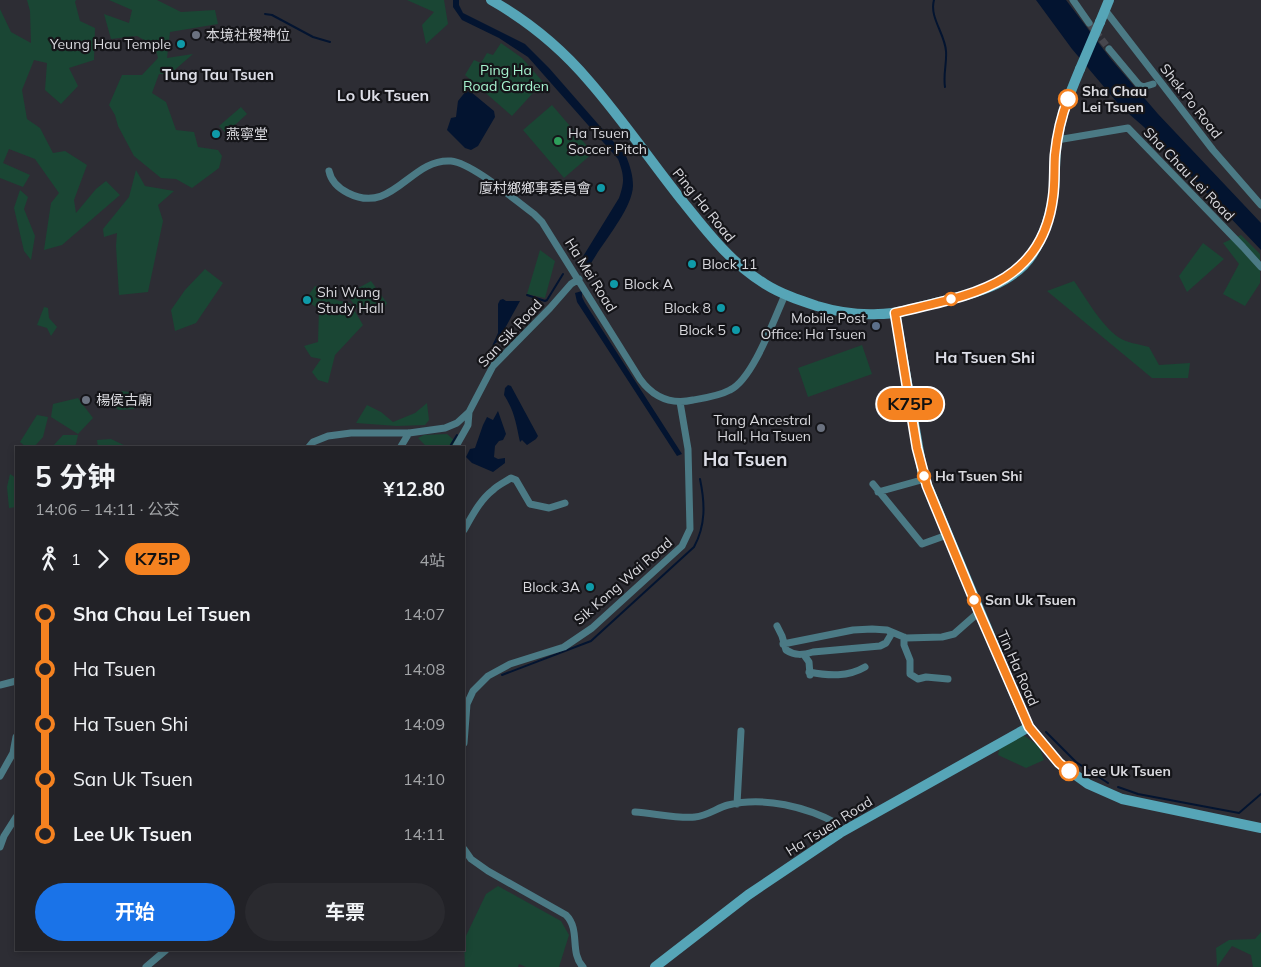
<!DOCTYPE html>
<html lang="zh">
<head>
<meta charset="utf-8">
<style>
	:root { --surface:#222227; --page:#2a2a2f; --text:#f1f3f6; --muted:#a2a4a7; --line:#3f3f44; --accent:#1a73e8 }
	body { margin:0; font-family:Mulish,"Noto Sans SC",sans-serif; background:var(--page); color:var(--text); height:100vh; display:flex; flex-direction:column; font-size:19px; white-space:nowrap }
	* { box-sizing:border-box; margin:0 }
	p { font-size:16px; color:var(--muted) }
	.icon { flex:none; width:28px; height:28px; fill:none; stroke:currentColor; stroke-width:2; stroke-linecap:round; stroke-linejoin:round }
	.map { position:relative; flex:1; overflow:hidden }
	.side { position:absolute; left:15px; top:446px; width:450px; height:505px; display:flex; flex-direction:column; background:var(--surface); border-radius:0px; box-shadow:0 2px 8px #0003,0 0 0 1px var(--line) }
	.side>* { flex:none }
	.badge { padding:0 10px; border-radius:16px; font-size:18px; line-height:32px }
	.map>.badge { position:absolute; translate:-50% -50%; box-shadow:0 0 0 2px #fff }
	.legs { display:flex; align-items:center; gap:8px; height:55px; padding:0 20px; font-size:16px }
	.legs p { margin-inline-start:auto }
	.overview { display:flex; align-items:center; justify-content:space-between; height:85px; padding:0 20px }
	h1 { font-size:28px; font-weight:700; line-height:38px }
	.cta { display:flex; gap:10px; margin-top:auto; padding:10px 20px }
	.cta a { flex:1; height:58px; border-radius:30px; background:var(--accent); color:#fff; font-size:20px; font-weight:700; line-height:58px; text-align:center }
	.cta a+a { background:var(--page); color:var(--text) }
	ul { padding:0 20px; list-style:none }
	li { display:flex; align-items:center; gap:18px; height:55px; font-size:19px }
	li i { display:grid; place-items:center; width:8px; height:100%; margin:0 6px; background:currentColor }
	li i::after { content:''; width:12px; height:12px; margin:-6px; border:4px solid; border-radius:50%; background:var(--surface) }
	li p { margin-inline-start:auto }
	li:first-child i { background:linear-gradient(#0000 50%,currentColor 0) }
	li:last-child i { background:linear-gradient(currentColor 50%,#0000 0) }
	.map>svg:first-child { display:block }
	.green { fill:#1a4634 }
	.water { fill:#031430 }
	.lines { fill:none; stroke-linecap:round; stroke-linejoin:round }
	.stream { stroke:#031430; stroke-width:2 }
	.street-tunnel { stroke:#47474e; stroke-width:7; stroke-dasharray:7 3.5; stroke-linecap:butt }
	.street { stroke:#4b7a85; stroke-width:7 }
	.secondary { stroke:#56a5b7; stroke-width:10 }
	.secondary-bridge { stroke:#56a5b7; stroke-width:10 }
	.line-1-casing { stroke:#fff; stroke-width:11 }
	.line-1 { stroke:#f58220; stroke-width:8 }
	.worship-dot { fill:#6b7280; stroke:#151519; stroke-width:2 }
	.culture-dot { fill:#0f9aa8; stroke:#151519; stroke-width:2 }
	.stop-1-dot { fill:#fff; stroke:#f58220; stroke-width:2.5 }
	.leisure-dot { fill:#2e9e5b; stroke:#151519; stroke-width:2 }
	.service-dot { fill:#5c6f8a; stroke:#151519; stroke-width:2 }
	.labels { text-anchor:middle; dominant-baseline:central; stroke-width:4.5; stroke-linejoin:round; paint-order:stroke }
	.poi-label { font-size:14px; fill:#d9d9de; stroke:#151519; text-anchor:start }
	.park-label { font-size:14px; fill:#a5f2ce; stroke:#151519 }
	.stop-label { font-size:14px; font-weight:bold; fill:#d9d9de; stroke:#151519; text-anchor:start }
	.street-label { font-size:14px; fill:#d9d9de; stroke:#151519 }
	.neighbourhood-label { font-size:15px; font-weight:bold; fill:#dddee7; stroke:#151519 }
	.quarter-label { font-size:16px; font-weight:bold; fill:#dddee7; stroke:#151519 }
	.district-label { font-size:19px; font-weight:bold; fill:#dddee7; stroke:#151519 }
</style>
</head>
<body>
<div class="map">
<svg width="1261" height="967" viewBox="0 0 1261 967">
	<rect width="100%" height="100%" fill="#2d2d34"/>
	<path class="green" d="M27,0H76L75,2L80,21L95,28L94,60L69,68L78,86L61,104L45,90L47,63L34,60L22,90L27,119L40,128L53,153L65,151L87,165L74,200L76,213L96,189L106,181L120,195L62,245L44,250L51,203L59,193L35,159L9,149L3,163L30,175L23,187L0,178V9L11,32L31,43L30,11Z
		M109,0H157L181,12L215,10L218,24L170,32L167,58L193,54L170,74H159L152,93L166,102L176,130L194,132L198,147L218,150L222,156L219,168L192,188L176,179L161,178L134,156L118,126L115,115L109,105L122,75H142L158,58L155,46L137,36L111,39L104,14L129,23L132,10Z
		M407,0H444L448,24L426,44L422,25L434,12Z
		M501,43L522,58L543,82L512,116L465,75L474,60L481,63L487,53L493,55Z
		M552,105L593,153L564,178L523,130Z
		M241,107L247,114L226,133L219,126Z
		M136,170L145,186L174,191L158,205L163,221L148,292L119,295L116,246L117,233L104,237L103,229L129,197Z
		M20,190L28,197L24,209L35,236L31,260L24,251L14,208Z
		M1241,235L1260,254V283L1245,306L1223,294L1239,264L1223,243Z
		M1203,243L1224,259L1187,292L1179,276Z
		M540,250L555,261L545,298L527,294Z
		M205,269L223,283L196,323L175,331L171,310L185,290Z
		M371,281L387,303L382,311L369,305L361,314L348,296L353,291Z
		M1074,281C1086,298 1101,325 1118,337C1127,343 1138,344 1149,347L1159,365L1190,363L1188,378H1152L1047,291Z
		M315,286L330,292L336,300L350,303L363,325L335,355L328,383L318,380L312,372L321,359L311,357L304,346L318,342L319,309L305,300Z
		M44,307L48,308L49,318L57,327L51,336L47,328L37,325Z
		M862,345L872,374L808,397L798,368Z
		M122,391L129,392L136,404L134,409L119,410L114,407Z
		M78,398L93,418L78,434L51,417L53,404Z
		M427,403L429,420L425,425L397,426L356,423L367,405L381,412L393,422L415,413Z
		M37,415L48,417L43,437L34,447H26L20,442Z
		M447,434L463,448L441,447L442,445L427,447L418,438L424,435Z
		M63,435H78L76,444L74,447H52Z
		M111,439L128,447H98L97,440Z
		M10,474L16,478V507L9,508L7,487Z
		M1023,735L1039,746L1044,760L1026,768L998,755L999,749Z
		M498,886L561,921L569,935L559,967H526L519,964L518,967H465L464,940L486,894Z
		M1261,932V967H1253L1251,955L1232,946L1217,967L1216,948L1229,940L1255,939Z"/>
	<path class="water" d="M453,0H459V5L463,13L525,44L549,68L626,156C630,166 633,175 633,186C632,211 599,246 588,269L579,263L619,198C625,181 624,175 618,159L528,57L499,38L462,20L453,7Z
		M1036,0H1066L1110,58L1158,114L1261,223V250L1144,127L1121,107L1072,49Z
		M466,91L471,92L494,111L495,117L478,146L471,150L465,148L447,130L451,118L456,117L458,101Z
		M582,291V297L585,303L682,454L677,456L577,302L575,293Z
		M503,299L506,301H520L504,330L502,338L492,346L498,333V304L500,300Z
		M508,385L511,386L538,436L536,439L527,445L522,440L520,442C516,424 515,412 504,395L505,388Z
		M498,411L506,434L503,440L499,441L495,446L494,457L498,459L505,458V463L493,472L472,463L466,457L470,449L475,448L483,425L487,417L493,420Z"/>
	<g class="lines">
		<path class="stream" d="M934,0C929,17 945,34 946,51C947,63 943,74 945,87
			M265,14L272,15L313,37L330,42
			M527,295L545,301L547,300L563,274
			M449,448L457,435
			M502,675L591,641L694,547C706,525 705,503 700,479
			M1046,732L1076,762L1108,783
			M1118,787L1138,794L1239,813L1261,794"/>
		<path class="street-tunnel" d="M1089,23L1109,49"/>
		<path class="street" d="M1073,0L1089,23
			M1105,10L1213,150L1261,205
			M1109,49L1139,85L1143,87L1153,84
			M1057,140L1128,128L1243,247L1261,267
			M329,171C331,181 338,188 348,193C393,216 410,158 451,161C472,163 515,200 534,214L542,222L640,379C653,397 670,405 693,400C705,398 719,396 730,390C753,379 774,319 785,295
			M308,448L313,442L328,436L351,433H409L445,428L457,423L469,412
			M400,448L409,433
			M455,448L468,425L469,412L493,366L550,308L571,284L579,279
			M873,484L922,544L947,535
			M878,492L925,479
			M464,530C472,516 480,500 493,490C498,485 505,482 511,478L516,480L530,504L549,508L565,503
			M777,626L782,636L786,650C795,656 803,655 813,652L880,646L886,643L892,633
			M904,637V645L910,660V674L918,679L926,677L948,679
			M783,644L853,630L872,629L887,630L906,638L942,637L954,634L979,612
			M804,655L809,662L810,675
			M809,672C829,676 848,677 865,667
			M0,685L16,681
			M464,743L467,704L473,691L488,676L510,664L564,647L592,628L682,546L690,529L688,449L680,402
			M0,776L13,753L16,737
			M737,804L741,731
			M635,812C652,813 680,819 695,817C707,816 717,808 728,805C764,796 807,807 838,824L840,833
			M0,847L4,836L16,817
			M464,849L471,859L488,871L566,915C581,930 569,952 583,967
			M146,967L166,950"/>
		<path class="secondary" d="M491,0C528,21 561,48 589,81C623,120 652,163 684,203C708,233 731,263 765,284C781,294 799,300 817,306C837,312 858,315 878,314C897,314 916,308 935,303C967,295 1012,286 1032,255C1043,238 1050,218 1053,198C1056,179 1054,160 1057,141C1061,115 1070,93 1080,69
			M1100,22L1109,0
			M895,313L923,475L1017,700L1029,727L1059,763L1088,784L1122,799L1261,828
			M655,967L748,895L840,833L1029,727"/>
		<path class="secondary-bridge" d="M1080,69L1100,22"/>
	</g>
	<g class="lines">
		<defs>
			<path id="line-1" d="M1068,99C1061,117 1057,136 1055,155C1054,169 1055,183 1053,197C1042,287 968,295 895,313L917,448L927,486L979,612L1029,727L1059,763L1069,771"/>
		</defs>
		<use href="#line-1" class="line-1-casing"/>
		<use href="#line-1" class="line-1"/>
	</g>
	<g class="worship-dot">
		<circle cx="196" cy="35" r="5"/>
		<circle cx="86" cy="400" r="5"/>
		<circle cx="821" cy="428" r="5"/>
	</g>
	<g class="culture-dot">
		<circle cx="181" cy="44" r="5"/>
		<circle cx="216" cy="134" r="5"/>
		<circle cx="601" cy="188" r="5"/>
		<circle cx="692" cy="264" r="5"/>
		<circle cx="614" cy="284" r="5"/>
		<circle cx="307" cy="300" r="5"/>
		<circle cx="721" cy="308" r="5"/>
		<circle cx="736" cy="330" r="5"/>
		<circle cx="590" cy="587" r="5"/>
	</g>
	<g class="stop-1-dot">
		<circle cx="1068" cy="99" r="9"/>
		<circle cx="951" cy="299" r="6"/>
		<circle cx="924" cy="476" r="6"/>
		<circle cx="974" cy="600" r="6"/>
		<circle cx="1069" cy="771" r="9"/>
	</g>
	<circle class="leisure-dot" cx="558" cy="141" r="5"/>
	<circle class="service-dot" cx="876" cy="326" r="5"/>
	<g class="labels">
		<g class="poi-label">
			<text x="206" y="35">本境社稷神位</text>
			<text x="171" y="44" text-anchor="end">Yeung Hau Temple</text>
			<text x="568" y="133">Ha Tsuen<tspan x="568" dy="16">Soccer Pitch</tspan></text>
			<text x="226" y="134">燕寧堂</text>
			<text x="591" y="188" text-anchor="end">廈村鄉鄉事委員會</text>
			<text x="702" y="264">Block 11</text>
			<text x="624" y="284">Block A</text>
			<text x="317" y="292">Shi Wung<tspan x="317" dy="16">Study Hall</tspan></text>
			<text x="711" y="308" text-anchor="end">Block 8</text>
			<text x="866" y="318" text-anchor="end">Mobile Post<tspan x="866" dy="16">Office: Ha Tsuen</tspan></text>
			<text x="726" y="330" text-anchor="end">Block 5</text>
			<text x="96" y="400">楊侯古廟</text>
			<text x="811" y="420" text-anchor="end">Tang Ancestral<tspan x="811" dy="16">Hall, Ha Tsuen</tspan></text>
			<text x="580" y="587" text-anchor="end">Block 3A</text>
		</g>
		<g class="park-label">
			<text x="506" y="70">Ping Ha<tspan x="506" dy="16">Road Garden</tspan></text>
		</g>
		<g class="stop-label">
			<text x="1082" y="91">Sha Chau<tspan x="1082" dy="16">Lei Tsuen</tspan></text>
			<text x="935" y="476">Ha Tsuen Shi</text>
			<text x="985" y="600">San Uk Tsuen</text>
			<text x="1083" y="771">Lee Uk Tsuen</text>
		</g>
		<g class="street-label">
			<text transform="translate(1191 101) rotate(52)">Shek Po Road</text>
			<text transform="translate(1189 174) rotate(46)">Sha Chau Lei Road</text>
			<text transform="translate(704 205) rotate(51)">Ping Ha Road</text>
			<text transform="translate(591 275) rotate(58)">Ha Mei Road</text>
			<text transform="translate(510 333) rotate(-47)">San Sik Road</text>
			<text transform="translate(623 581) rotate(-41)">Sik Kong Wai Road</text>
			<text transform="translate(1018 668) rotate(66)">Tin Ha Road</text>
			<text transform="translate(829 826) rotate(-32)">Ha Tsuen Road</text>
		</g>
		<g class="neighbourhood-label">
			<text x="218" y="74">Tung Tau Tsuen</text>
		</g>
		<g class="quarter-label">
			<text x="383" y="95">Lo Uk Tsuen</text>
			<text x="985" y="357">Ha Tsuen Shi</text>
		</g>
		<g class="district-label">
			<text x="745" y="459">Ha Tsuen</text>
		</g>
	</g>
</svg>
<b class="badge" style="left:910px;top:404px;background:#f58220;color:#111">K75P</b>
<section class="side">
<div class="overview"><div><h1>5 分钟</h1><p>14:06 – 14:11 · 公交</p></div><b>¥12.80</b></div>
<div class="legs"><svg class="icon" aria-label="walk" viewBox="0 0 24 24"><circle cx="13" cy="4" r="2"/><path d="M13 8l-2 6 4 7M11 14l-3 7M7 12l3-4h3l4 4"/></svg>1<svg class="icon" aria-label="forward" viewBox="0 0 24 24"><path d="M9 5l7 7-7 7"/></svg><b class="badge" style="background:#f58220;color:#111">K75P</b><p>4站</p></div>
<ul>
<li><i style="color:#f58220"></i><b>Sha Chau Lei Tsuen</b><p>14:07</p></li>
<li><i style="color:#f58220"></i><span>Ha Tsuen</span><p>14:08</p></li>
<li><i style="color:#f58220"></i><span>Ha Tsuen Shi</span><p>14:09</p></li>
<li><i style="color:#f58220"></i><span>San Uk Tsuen</span><p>14:10</p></li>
<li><i style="color:#f58220"></i><b>Lee Uk Tsuen</b><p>14:11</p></li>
</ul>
<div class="cta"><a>开始</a><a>车票</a></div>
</section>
</div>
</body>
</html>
